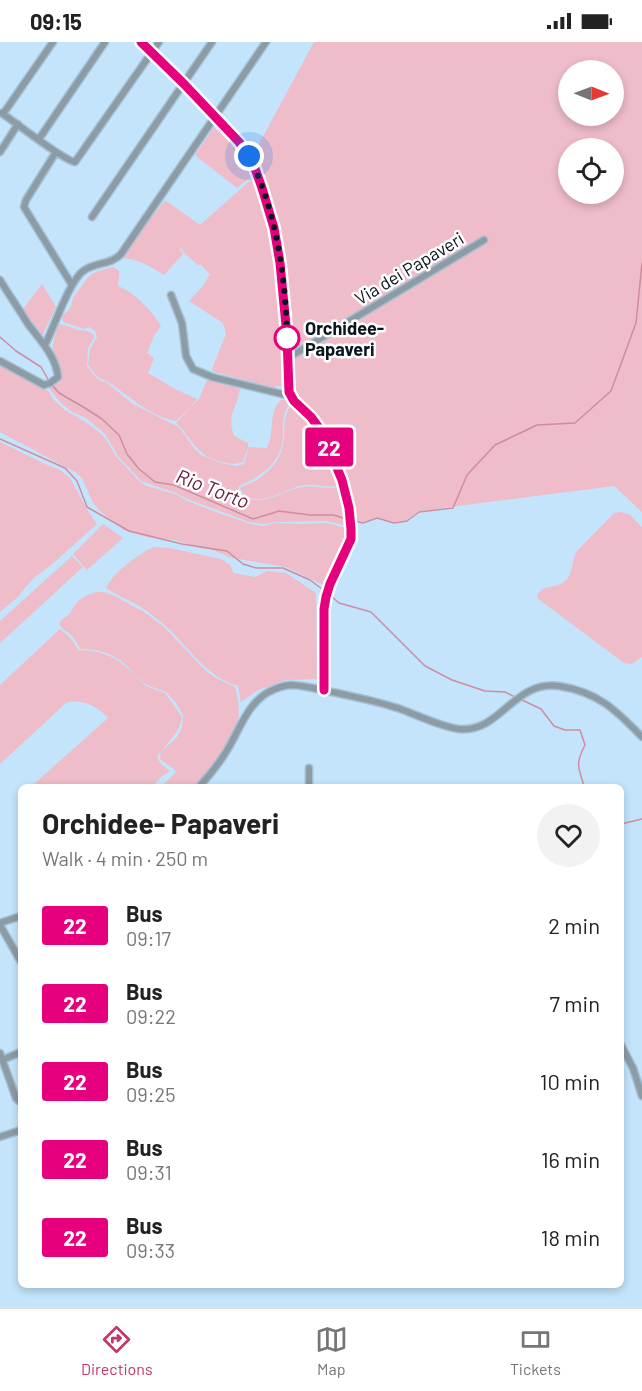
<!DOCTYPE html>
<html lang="en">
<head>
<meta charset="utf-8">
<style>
	:root { --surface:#fff; --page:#f2f2f2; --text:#222; --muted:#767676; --line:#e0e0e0; --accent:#c1366c }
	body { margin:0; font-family:Barlow,sans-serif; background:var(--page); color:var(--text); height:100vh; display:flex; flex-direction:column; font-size:22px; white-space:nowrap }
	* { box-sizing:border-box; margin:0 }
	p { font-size:20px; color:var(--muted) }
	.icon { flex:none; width:33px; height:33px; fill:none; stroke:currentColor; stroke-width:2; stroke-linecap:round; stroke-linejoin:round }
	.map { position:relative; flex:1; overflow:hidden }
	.panel { position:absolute; left:18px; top:742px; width:606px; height:504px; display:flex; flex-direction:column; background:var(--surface); border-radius:9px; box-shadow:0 3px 9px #0003 }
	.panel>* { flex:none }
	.badge { padding:0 12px; border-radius:4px; font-size:21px; line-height:39px }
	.needle { width:39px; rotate:91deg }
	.tools { position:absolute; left:558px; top:18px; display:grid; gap:12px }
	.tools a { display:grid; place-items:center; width:66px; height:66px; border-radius:50%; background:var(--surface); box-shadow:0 3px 9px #0003; font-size:30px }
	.you { position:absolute; width:30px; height:30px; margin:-15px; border:4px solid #fff; border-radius:50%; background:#1a73e8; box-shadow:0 0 0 9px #1a73e833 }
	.map>.badge { position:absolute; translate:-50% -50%; box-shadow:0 0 0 3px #fff }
	.round { display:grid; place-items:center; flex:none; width:63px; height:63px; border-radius:32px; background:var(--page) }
	.head { display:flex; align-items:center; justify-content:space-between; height:102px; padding:0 24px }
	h1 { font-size:28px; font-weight:700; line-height:45px }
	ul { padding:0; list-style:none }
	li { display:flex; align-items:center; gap:18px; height:78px; padding:0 24px }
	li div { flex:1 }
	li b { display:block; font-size:22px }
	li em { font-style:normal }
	li .badge { min-width:66px; font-weight:700; text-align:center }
	.status { display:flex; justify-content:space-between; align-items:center; height:42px; padding:0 30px; background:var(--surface); direction:ltr }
	.status svg { height:16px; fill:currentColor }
	.dock { display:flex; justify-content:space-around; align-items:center; height:84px; border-top:2px solid var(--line); background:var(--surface); font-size:16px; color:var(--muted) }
	.dock a { display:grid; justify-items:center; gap:3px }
	.dock .current { color:var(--accent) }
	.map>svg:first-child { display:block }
	.green { fill:#efbcc9; fill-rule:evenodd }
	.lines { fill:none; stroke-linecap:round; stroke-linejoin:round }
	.stream { stroke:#cf8d9f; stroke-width:1.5 }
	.minor-casing { stroke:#a2bfd3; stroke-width:9 }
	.minor { stroke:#8d9ba5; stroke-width:6 }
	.line-casing { stroke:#fff; stroke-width:14 }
	.line { stroke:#e6007e; stroke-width:9 }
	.walk { stroke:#0a161e; stroke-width:6; stroke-dasharray:0 10.8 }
	.stop-dot { fill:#fff; stroke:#e6007e; stroke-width:3 }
	.labels { text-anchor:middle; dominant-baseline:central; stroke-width:5; stroke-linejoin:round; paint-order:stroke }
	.street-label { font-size:18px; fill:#0a161e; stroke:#fff }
	.stop-label { font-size:18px; font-weight:bold; fill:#0a161e; stroke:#fff; text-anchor:start }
	.water-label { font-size:20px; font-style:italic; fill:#681938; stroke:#fff }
</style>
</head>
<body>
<div class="status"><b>09:15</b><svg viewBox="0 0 49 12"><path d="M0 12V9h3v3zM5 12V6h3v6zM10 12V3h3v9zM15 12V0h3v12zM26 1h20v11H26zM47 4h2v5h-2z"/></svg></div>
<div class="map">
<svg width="642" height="1265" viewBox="0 0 642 1265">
	<rect width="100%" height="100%" fill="#c3e4fb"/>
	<path class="green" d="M314,0H642V470L614,444L419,469L406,478L394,480L377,475L362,480L352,477L336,414L325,390L313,373L295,356L293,351L290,275L282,206L279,188L266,142L253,113ZM568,28H614V74H568ZM568,106H614V152H568Z
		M214,85C230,99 243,114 252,134L237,146L195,113Z
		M253,136L266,178L274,212L279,267L282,323L281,344L272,345L214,330L212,327L226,292L223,281L189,259L203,244L210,232L201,223H198L185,212L181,206L180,207L183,212L164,233C151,225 137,216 121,216L148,176H151L165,158L200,183Z
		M113,225L119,229C120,234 118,239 118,244C135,251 152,269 161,284L154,294L147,311L154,316L148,331L177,348L197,357L192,364L176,379C150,374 130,355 110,341C107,339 104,338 101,337C96,334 92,328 88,323L90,307L97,295L95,289L89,285L84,287L63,280L62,273C70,269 71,265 73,257C74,253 78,249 81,245C92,229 95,230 113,225Z
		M42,242L56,265L42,294L41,295L23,270V267Z
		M59,282C66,283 72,286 78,288C84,289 88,288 93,292L94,296L88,306L87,324C92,330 97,340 106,340L133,362L179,385L194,406L201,413L221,421L236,424L244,422L249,405L267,406C275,391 268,369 281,358H286L289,361C283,375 283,378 283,393C282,422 262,433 239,444L238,448C259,471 278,449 302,445C315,443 327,448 339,445L344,456L347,484L326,479L278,480L264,482L249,480L187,457L176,451L141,439L118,414L105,392L86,376L72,370L60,360L48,345C59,339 63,333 58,321C56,316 55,317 53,312C51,302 56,291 59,282Z
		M0,323L43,346L49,350L53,357L65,368L87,381L100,391L105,396L116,414L140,440L147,444L178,453L185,458L213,469L254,483L264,484L275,481L301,482L327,481L348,487L344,503L330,529L326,542L323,543L286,525L232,516L212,508L200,506L175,498L147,495L124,488L101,470L93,461L82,436L75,430L0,390Z
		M207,338L224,341L240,347C237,367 226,372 234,394L248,401V406L243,420C229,425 208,418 198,407C190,399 185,389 176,381L199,357Z
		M290,364C297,370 305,375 311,382C326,398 332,423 339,443C327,447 317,442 305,443C286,445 254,472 240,446C245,443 252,441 257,438C273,427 282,416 284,396C285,381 283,379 290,364Z
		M0,400L45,422L60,428L70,436L88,469L97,482L50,524L35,535L23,548L18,555L0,570Z
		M620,470L629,472L642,485V615L632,622L624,621L537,556C539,542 555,547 564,540C574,532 571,519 577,509L614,471Z
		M103,482L123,496L87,528L73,512Z
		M154,505L169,506L221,517L230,523L234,531L255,535L267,529L286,531L316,551L317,637L286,638L258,648L241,660L238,644C210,636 192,611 173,591C167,584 158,578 151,572C138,561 120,556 106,546C113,531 139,511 154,505Z
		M72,514L83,525L0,601V579Z
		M96,550H104L113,553L144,570L164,585L206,629L214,635L235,645C238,657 241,670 237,683C232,703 208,730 194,745H161L176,730C172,723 166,723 160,717L161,709L157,715L161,722L170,729L161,735L152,745H37L34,742L108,676C98,664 81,656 66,661L0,722V643L60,587C68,594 74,598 78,608C95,608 111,612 124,623C128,626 131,630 135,633C120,614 104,607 80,607C77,601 74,595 69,591C64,588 62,587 59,582C62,576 66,576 70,571C72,569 73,565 75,563C80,556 88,552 96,550ZM136,634L147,643L166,650L176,661L183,673L182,686L177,695L162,709C169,698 180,690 182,675L165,651L146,644Z"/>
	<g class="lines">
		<path class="stream" d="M0,295L16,309L41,325L49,339
			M52,343L59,351L85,366L102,377L119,393L127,412L139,427L155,440L174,443L253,477L279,469L310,473H333L347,477
			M0,397L65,426L77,439L87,465L129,489L182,502L227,509L243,522L256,526H283L310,538L326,550
			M351,478L363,481L377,476L394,481L407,479L419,470L453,466L467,433L495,403L537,383L575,381L611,349L636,281L642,221
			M330,553L339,561L371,570L425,624L452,638L485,649L505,650L515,655
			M522,658L541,667L554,684L565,688H580L585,703C575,722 578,726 585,746
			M621,782L642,777"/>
		<defs>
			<path id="minor" d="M141,0L184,42L232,91L243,105L255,126L270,170L278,205L283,242L287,299L289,350L294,359L316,381L328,402L343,441L351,487L350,500L330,542L324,564V648
				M1,71L3,72L53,0
				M3,72C16,81 63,118 75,120L159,0
				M39,97L105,0
				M0,110L18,82
				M56,110L26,158L24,165L72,243
				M92,175L212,0
				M0,238C9,253 19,267 28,282C40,298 56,314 58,335L50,341L44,343L0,319
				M171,253L182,281L186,314L193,327L212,335L290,354
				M45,303C54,285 69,240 83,229C95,220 111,223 121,212L266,0
				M288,316L484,198
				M198,746C208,735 218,723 226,710C240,688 248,657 275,647C280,645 286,643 292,643C307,644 322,648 337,651C359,656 381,660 403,668C419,674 442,685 459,687C501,691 513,638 559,644C598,650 616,668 642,695
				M309,746V726
				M0,881L21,874
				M0,883L21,920
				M621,1003L633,1026L642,1054
				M0,1011L16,1056L19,1059L21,1060
				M2,1018L21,1010
				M0,1095L21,1088"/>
		</defs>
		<use href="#minor" class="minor-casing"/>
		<use href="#minor" class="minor"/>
	</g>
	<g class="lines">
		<defs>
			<path id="line" d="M141,0L184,42L239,100L253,121L262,146L274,186L280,221L287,294L289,350L294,359L311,375L322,390L342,438L349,466L351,487V497L330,542L326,555L324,567V648"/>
		</defs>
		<use href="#line" class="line-casing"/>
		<use href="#line" class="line"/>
		<path class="walk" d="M249,114C276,167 286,237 287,296"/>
	</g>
	<circle class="stop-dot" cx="287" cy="296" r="12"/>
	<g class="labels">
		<g class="street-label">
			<text transform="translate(409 226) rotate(-31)">Via dei Papaveri</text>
		</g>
		<g class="stop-label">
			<text x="305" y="286">Orchidee-<tspan x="305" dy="21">Papaveri</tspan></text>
		</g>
		<g class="water-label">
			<text transform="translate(213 446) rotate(21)">Rio Torto</text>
		</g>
	</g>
</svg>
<div class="tools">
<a><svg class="needle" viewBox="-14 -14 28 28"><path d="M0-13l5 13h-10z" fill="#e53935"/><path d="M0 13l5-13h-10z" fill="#767676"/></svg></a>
<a><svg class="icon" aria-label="locate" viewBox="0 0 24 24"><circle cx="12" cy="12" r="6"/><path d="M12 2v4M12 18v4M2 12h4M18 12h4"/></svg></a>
</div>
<div class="you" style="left:249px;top:114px"></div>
<b class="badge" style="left:329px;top:405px;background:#e6007e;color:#fff">22</b>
<section class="panel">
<div class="head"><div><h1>Orchidee- Papaveri</h1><p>Walk · 4 min · 250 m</p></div><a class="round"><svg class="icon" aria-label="heart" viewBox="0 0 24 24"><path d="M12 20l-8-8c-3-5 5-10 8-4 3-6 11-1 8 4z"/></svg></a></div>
<ul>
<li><span class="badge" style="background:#e6007e;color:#fff">22</span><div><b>Bus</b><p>09:17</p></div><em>2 min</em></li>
<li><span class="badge" style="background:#e6007e;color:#fff">22</span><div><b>Bus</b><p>09:22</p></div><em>7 min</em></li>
<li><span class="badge" style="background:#e6007e;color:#fff">22</span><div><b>Bus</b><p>09:25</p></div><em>10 min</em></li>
<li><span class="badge" style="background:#e6007e;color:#fff">22</span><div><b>Bus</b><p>09:31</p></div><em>16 min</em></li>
<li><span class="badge" style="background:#e6007e;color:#fff">22</span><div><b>Bus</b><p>09:33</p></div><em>18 min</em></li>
</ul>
</section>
</div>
<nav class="dock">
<a class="current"><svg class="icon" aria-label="directions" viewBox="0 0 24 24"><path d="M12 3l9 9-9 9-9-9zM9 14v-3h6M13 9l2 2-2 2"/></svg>Directions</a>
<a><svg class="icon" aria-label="map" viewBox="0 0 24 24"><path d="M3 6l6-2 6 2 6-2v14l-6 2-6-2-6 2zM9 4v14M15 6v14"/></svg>Map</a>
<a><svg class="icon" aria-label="tickets" viewBox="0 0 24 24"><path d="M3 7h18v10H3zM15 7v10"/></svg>Tickets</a>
</nav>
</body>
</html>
